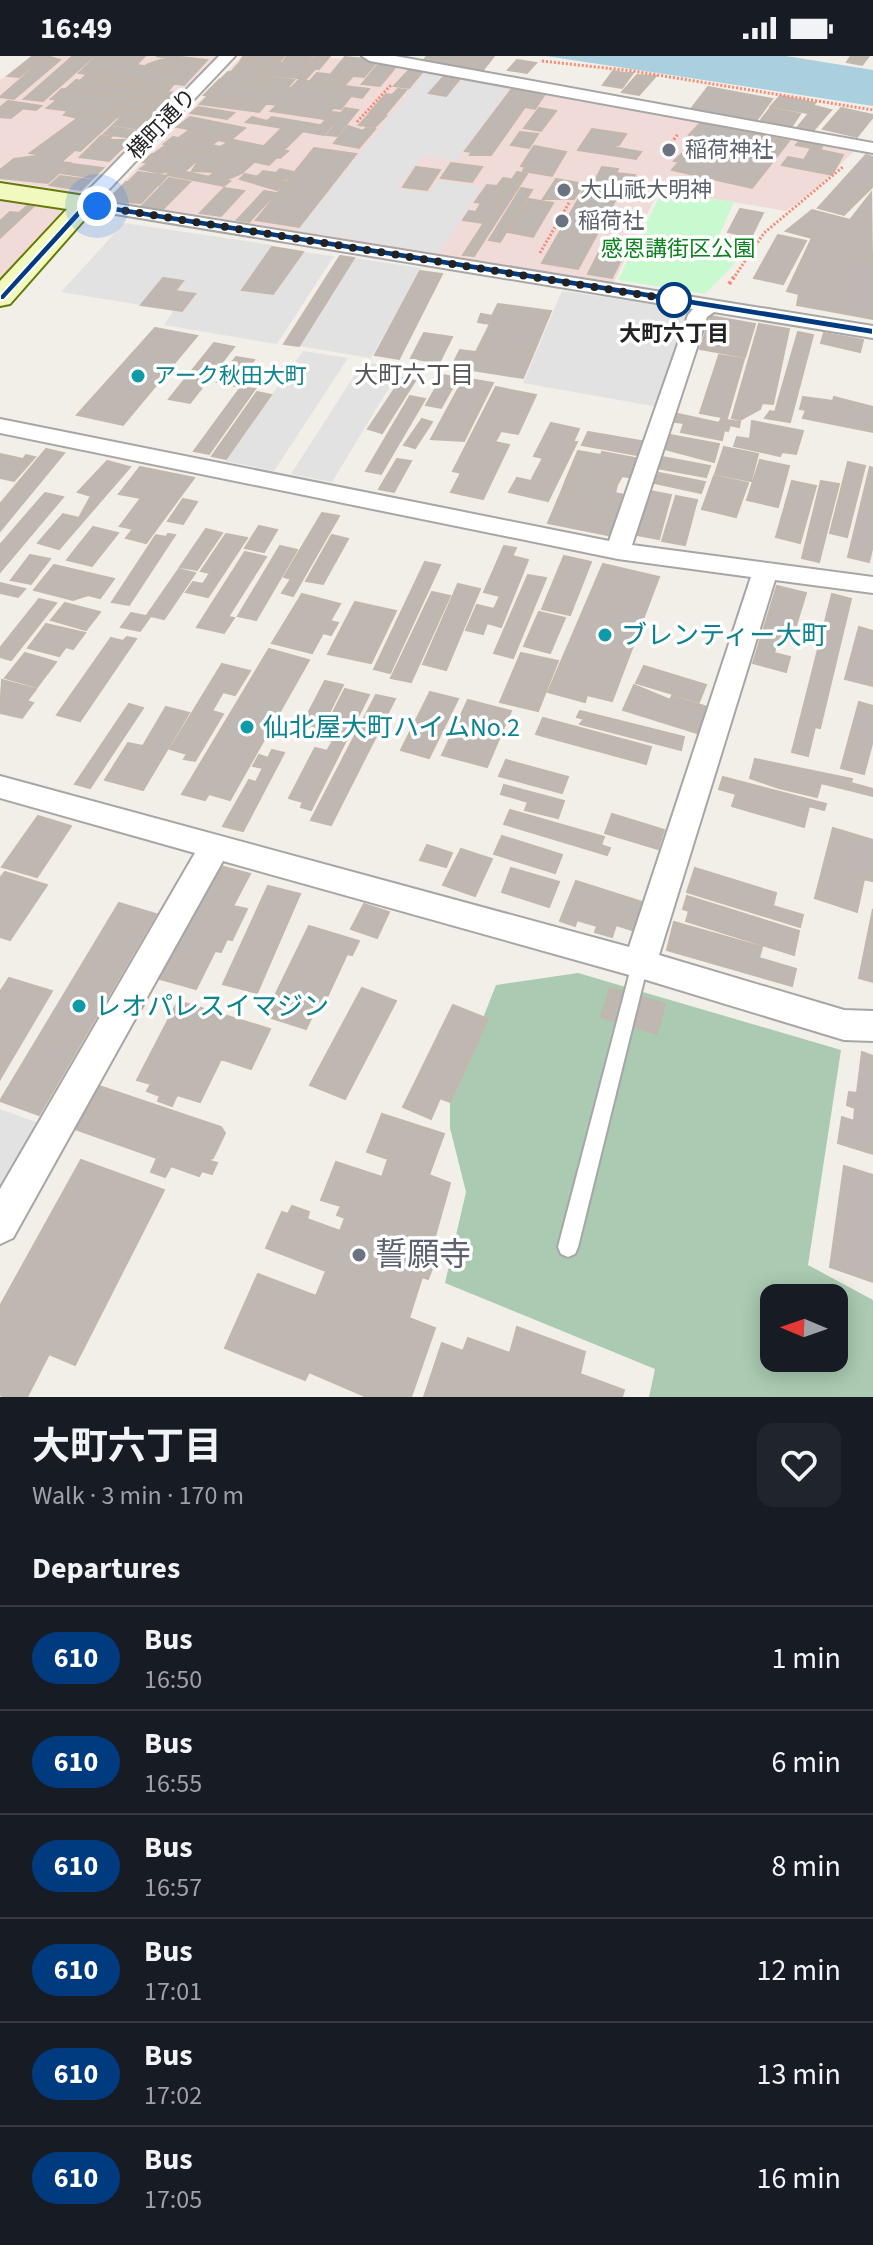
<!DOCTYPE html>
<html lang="en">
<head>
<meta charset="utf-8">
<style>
	:root { --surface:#171b24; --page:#20242c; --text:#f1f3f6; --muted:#9ea1a6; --line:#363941 }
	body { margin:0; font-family:"Source Sans 3","Noto Sans JP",sans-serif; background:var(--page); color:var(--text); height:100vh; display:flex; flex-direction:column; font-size:30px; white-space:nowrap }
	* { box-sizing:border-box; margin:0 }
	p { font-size:26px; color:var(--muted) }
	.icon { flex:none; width:44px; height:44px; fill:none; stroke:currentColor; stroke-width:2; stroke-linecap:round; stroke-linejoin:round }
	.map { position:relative; height:1341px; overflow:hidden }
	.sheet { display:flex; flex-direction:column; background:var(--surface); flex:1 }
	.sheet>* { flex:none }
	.badge { padding:0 16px; border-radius:26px; font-size:28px; line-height:52px }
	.needle { width:52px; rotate:272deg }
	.fabs { position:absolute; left:760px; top:1228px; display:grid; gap:16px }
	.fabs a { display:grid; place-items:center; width:88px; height:88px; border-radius:16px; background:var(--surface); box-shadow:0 4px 20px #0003; font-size:40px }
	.you { position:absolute; width:40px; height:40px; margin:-20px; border:6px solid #fff; border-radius:50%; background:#1a73e8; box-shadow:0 0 0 12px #1a73e833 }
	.map>.badge { position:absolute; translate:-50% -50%; box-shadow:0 0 0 4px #fff }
	h2 { padding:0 32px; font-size:30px; line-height:72px }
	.round { display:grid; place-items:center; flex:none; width:84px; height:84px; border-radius:16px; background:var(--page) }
	.overview { display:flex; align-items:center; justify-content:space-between; height:136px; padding:0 32px }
	h1 { font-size:38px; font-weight:700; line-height:60px }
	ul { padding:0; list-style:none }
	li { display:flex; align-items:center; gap:24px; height:104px; padding:0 32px; border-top:2px solid var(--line) }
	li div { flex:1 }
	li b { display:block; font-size:30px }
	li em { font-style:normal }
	li .badge { min-width:88px; font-weight:700; text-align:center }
	.status { display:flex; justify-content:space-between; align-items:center; height:56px; padding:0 40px; background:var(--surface); direction:ltr }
	.status svg { height:22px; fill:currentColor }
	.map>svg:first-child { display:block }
	.commercial { fill:#f1dbd9 }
	.cemetery { fill:#aacab1; fill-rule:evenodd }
	.park { fill:#c8f9cf }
	.parking { fill:#e2e2e2 }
	.water { fill:#aacfde }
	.building { fill:#bfb8b2; stroke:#c3b7ab; stroke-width:2 }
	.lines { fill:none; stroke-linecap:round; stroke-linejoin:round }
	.lane-casing { stroke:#a6a6a6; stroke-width:4 }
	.street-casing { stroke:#a6a6a6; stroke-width:4 }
	.secondary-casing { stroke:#667a07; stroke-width:4 }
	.path-far1 { stroke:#f88973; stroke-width:3; stroke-dasharray:2 2; stroke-linecap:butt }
	.path { stroke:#f88973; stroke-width:4; stroke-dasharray:3 3; stroke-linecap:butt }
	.lane { fill:#fff; fill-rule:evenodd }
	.street { fill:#fff; fill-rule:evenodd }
	.secondary { fill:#f2f9bf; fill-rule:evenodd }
	.line { fill:#003b80; stroke:#fff; stroke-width:2 }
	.walk { stroke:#222; stroke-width:8; stroke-dasharray:0 14.4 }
	.worship-dot { fill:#6b7280; stroke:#fff; stroke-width:3 }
	.stop-dot { fill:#fff; stroke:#003b80; stroke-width:4 }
	.culture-dot { fill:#0f9aa8; stroke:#fff; stroke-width:3 }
	.labels { text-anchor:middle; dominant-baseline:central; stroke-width:7; stroke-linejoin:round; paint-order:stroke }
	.far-street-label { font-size:22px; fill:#222; stroke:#fff }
	.far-worship-label { font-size:22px; fill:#5b616d; stroke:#fff; text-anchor:start }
	.far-park-label { font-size:22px; fill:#0e811f; stroke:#fff }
	.far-stop-label { font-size:22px; font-weight:bold; fill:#222; stroke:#fff }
	.far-culture-label { font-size:22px; fill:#0d838f; stroke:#fff; text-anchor:start }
	.far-neighbourhood-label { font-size:24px; fill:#555; stroke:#fff }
	.culture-label { font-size:26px; fill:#0d838f; stroke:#fff; text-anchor:start }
	.near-worship-label { font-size:32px; fill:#5b616d; stroke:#fff; text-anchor:start }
</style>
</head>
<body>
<div class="status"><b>16:49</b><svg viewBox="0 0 49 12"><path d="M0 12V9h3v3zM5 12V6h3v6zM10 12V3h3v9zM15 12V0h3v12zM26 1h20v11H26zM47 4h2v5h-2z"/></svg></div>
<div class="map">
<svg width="873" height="1341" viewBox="0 0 873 1341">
	<rect width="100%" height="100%" fill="#f2efe9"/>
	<path class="commercial" d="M31,0H218L81,137L0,124V24Z
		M242,0L377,3L856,93L818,131L786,155L659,134L614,226L104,147Z
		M0,139L76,151L0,225Z"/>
	<path class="cemetery" d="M578,917L841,994L808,1209L873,1244V1341H649L655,1313L445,1227L466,1136L450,1072V1046L496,929ZM774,1242H834V1302H774Z"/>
	<path class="park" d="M662,136L734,146L718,182L752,189L705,238L618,224Z"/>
	<path class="parking" d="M427,14L446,17L427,38L445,41L465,20L513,28L456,105L423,100L396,132L429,137L438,124L482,131L439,197L298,174Z
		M124,167L272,189L243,234L273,238L303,196L334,200L277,288L235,281L164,269L174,254L182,255L194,238L175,235L182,225L164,222L141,249L61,236Z
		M354,202L421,212L371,302L299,290Z
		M562,235L704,256L670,353L523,327Z
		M303,295L348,302L274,415L225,405Z
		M363,306L401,312L332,426L291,418Z
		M0,1053L38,1067L0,1132Z"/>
	<path class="water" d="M546,0H786L873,14V50Z"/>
	<path class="building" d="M33,0H45L19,21L8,20Z
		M47,0L60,4L14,43L0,41Z
		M73,0H94L43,45L24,43Z
		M97,0H145L136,9L196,16L184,29L79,17Z
		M172,0L207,4L197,15L146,9L166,2L156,0Z
		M244,0H284L280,5L266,7L241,4Z
		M287,0H313L303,13L314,14L306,23L259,18L270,5L282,7Z
		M316,0H330L319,13L306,12Z
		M427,0H463L455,10L423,5Z
		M465,0H494L483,14L456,10Z
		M851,0H869L862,9L847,6Z
		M345,1L365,3L376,7L364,21L331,18Z
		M517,4L536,7L527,17L508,14Z
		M241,5L266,8L257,18L232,15Z
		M380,6L398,8L380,30L362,28Z
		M411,12L424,14L409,32L394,30Z
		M613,15L624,17H633L622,32L603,29Z
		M228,16L294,24L288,31L221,23Z
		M317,17L352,21L345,29L310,25Z
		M446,18L462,20L446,40L429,37Z
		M86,19L173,29L169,34L81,24Z
		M637,19L656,20L639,39L622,36Z
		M220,23L291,32L299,24L369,33L362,42L351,40L341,53L333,52L324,63L271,55L277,49L204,39Z
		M76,24L176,37L168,45L67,32Z
		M514,30L547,35L535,53L525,51L491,99H470L472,96L465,95Z
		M708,31L772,43L756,65L691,53Z
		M62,33L169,47L159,56L51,43Z
		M398,33L406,34L385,59L370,56L386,38L392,39Z
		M780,40L815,47L807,57L771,50Z
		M207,41L265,49L259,56L200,48Z
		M57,44L158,57L151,65L47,52Z
		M8,45L41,50L36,54L2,50Z
		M815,50L831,54L812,76L796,73Z
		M198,51L234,57L227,63L191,57Z
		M0,52L1,51L21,54L11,62L0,61Z
		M345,52L358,54L337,80L327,79L335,70L322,68L332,56L341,57Z
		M539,52L556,55L541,75L524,72Z
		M770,52L800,58L792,70L761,64Z
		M841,52L873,59V61L857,81L823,73Z
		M68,55L116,62L80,95L75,94L61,106L70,107L48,127L0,122V114L14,103L44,99L30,97L78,62L64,59Z
		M370,57L386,60L375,71L359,69Z
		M190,61L245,72L233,82L177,71Z
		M252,61L267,65L272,61L331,71L324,79L246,66Z
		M120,62L148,66L141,73L113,69Z
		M701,66L789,85L752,132L672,114L679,106L674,105L699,82L689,79Z
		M348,70L363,75L366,72L375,73L359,92L334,87Z
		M111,71L139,75L132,82L104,78Z
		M281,73L302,76L285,93L265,89Z
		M592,73L626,78L619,89L607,90L641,96L636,103L578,94Z
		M188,75L288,95L280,102L222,90L228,86L218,84L213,88L180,81Z
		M520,76L538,78L529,92L511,89Z
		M101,80L111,81L109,84H131L118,96L90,91Z
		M173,81L195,85L186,92L164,88Z
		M799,85L823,89L820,94L843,99L832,119L782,109L788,101L804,104L811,92L796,89Z
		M196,86L276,102L269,109L188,92Z
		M166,89L253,107L243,116L155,97Z
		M534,90L566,96L552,120L523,115L525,111L521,110Z
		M314,92L356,98L299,171L256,164Z
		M88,93L117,97L109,105L80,101Z
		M152,98L195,106L185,115L142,106Z
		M866,99L873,101V130L844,159L818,152Z
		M197,107L242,117L228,123L211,119L215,116L192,115Z
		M451,107L482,111L472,126L441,122Z
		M72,108L103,112L93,122L62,117Z
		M147,108L230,125L224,130L167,119L171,115L160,117L140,113Z
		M416,111L440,114L427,134L403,131Z
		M602,111L618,113L616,117L635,119L629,131L594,126Z
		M280,113L294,116L285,124L259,119L263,115L276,117Z
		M138,116L167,120L159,129L129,125Z
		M517,116L527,118L474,200L463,199Z
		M245,118L285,126L277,134L240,123Z
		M60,120L91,124L81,134L50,129Z
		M169,122L190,126L162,154L141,151Z
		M503,122L510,123L483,167L463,164L469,155L476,156L481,147L475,146L487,129L497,130Z
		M556,123L584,128L574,143H543Z
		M126,126L157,130L141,147L107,145Z
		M587,128L621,134L578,213L542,207Z
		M224,132L244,135L221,160L200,157Z
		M521,132L532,134L500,186L489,184Z
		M264,135L276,137L249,166L237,164Z
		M871,137L873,263L797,249L799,238L787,235L812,182L786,175L812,154L850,164Z
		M529,143L553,147L533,181L508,176Z
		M27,150L33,151L0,182V165L10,156L19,157Z
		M740,153L763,157L751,181L728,176Z
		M778,179L806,185L783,228L754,222Z
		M606,182L630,186L612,222L588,218Z
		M272,191L303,196L273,238L242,234Z
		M340,200L354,202L299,290L284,288Z
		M420,215L442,218L399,303L375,299Z
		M163,222L183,225L175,235L195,238L182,255L141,249Z
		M498,248L551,255L523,322L465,313L468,306L455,304L460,294L476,296L490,268L478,266L481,258L492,260Z
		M711,260L755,268L745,301L700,293Z
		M759,268L789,273L773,348L762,347L760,353L740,364L732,362Z
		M155,272L197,280L123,369L77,359Z
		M798,276L813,279L790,366L765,362L770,355L775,356Z
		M424,277L452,281L439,307L411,302Z
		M824,277L863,284L860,296L821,287Z
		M214,287L234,291L190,347L169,343Z
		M719,299L744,303L727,362L700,357Z
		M236,301L254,304L235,330L217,326Z
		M443,319L458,322L441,352L426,349Z
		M402,322L415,325L382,377L368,373Z
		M464,322L493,327L464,385L431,383Z
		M241,331L255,333L209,398L194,395Z
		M496,331L536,339L518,378L501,375L495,386L509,389L483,443L451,436L461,417L453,415Z
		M257,336L271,339L226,403L212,400Z
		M410,340L425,343L381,418L366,415Z
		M803,341L833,345L834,341L873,351V376L803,362L806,354L800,353Z
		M678,358L719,367L721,363L740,366L739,371L730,369L728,375L724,374L722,384L681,376L684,367L675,366Z
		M422,363L432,366L415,392L404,389Z
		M752,365L803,375L796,398L782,396L780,400L734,390L737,381L750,383Z
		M551,367L579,373L573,386H577L548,445L509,436L517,422L531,425L543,402L534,400Z
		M588,376L647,386L643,400L582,389Z
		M670,379L719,388L714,406L665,393Z
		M724,391L758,398L751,425L715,418Z
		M46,393L64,397L0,475V448Z
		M578,395L601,399L602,396L640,403L633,422L622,420L617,429L568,419Z
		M0,398L23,403L26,399L35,401L14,425L0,422Z
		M662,401L710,410L706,421L657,412Z
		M397,403L411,405L394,436L379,433Z
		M760,404L789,410L778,451L747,444Z
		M107,405L130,411L59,493L38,487L63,458L79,462L91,440L78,436Z
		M848,406L865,410L847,481L830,477Z
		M140,411L194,422L146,487L126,482L133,473L120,470L141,442L119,438Z
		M870,411L873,412V489L869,506L848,501Z
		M659,417L705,426L701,437L655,427Z
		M568,419L617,429L615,437L629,440L625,447L562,434Z
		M714,420L748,427L736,461L702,453Z
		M792,425L816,430L800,487L776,481Z
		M821,425L839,428L819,506L802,502Z
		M562,434L625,447L613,480L548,467Z
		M650,435L671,439L659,483L637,479Z
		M45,437L63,441L0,516V489Z
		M676,440L697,444L685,489L662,485Z
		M183,443L197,446L183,468L168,465Z
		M322,457L339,460L293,540L282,537L291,523L284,521Z
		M259,470L277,474L264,496L245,492Z
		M93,471L118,477L92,510L67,504Z
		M206,473L222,477L197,514L180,511Z
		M168,478L175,479L129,549L112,546L156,479L166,481Z
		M226,478L247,482L208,541L186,536L193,526L203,528L210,517L201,515Z
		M332,479L348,483L323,528L306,525Z
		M280,490L297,494L256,564L238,560Z
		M504,490L516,492L512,500L528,504L501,571L487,567L483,578L466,574L477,549L494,553L500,540L484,536Z
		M245,496L266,501L228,561L234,562L224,577L197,571Z
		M30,499L50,503L31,528L11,524Z
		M564,500L591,506L570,559L542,553Z
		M425,506L440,509L390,617L374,613Z
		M603,508L659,521L612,645L587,639L585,646L548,636Z
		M54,509L114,523L100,542L88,539L73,544L34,534Z
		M179,513L195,517L164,563L147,559Z
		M528,519L546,522L513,602L494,597Z
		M0,527L25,533L18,541L0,537Z
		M458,528L480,533L446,614L423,608Z
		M777,530L806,537L791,586L778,583L774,597L790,601L786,616L753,607Z
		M432,536L450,540L411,626L391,622Z
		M302,538L340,548L330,565L338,567L331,579L323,577L312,597L272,587Z
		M832,538L851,543L820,672L815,671L808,700L792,696Z
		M39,543L56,547L11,604L0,601V592Z
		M355,546L396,555L371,607L328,598Z
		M65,547L100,556L86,574L51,564Z
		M539,556L565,562L550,597L524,590Z
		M131,557L150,561L140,575L121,571Z
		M46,568L85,577L73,593L66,591L59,600L28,592Z
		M859,571L873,575V630L845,623Z
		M127,581L136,583L80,665L57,659L111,582L123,585Z
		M269,593L309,604L230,744L209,738L205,744L182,738Z
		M25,597L56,606L37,631L5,622Z
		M521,597L558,605L538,655L500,646Z
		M222,608L250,615L235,639L223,636L212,655L223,658L195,705L184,703L187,698L170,693Z
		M644,610L706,629L699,646L636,627Z
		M2,624L36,633L27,645L33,647L22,662L0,657Z
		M325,625L343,629L318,679L299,675Z
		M634,629L670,644L672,640L707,651L697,677L623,654Z
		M345,633L369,639L311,754L301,751L303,746L289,742L315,692L327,695L333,685L320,682Z
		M430,636L458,643L429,702L401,694Z
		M376,639L395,643L331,769L311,764Z
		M468,644L511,655L487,711L442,699Z
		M859,646L873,650V684L864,718L841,712Z
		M129,648L143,652L90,732L75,728Z
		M166,651L189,657L143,734L105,724L128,687L143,690Z
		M580,655L684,681L681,694L580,668L584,663L577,661Z
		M543,662L651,691L646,708L536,678Z
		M272,694L284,697L243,775L223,770L249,724L256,726L263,712L253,710L259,699L268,702Z
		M755,703L852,723L851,727L873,733V740L821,727L817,741L779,732L750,722Z
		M506,704L568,721L562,737L499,720Z
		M723,721L826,748L824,754L809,750L804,771L732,750L736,738L719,733Z
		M504,729L564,745L558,762L525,754L528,746L501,738Z
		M510,754L604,781L601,789L610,792L607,799L504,768Z
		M612,758L664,774L658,793L605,777Z
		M38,760L71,770L37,821L2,811Z
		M833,772L873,784V819L872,825L864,823L857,856L815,842Z
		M502,780L562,799L555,817L494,798Z
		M427,789L452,797L446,811L420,804Z
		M461,793L492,803L475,840L443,829Z
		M209,807L250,818L233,850L247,853L232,884L227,883L221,896L215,895L196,933L150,920Z
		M511,812L559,826L549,851L502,836Z
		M695,812L776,837L773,850L803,859L800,871L687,836Z
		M5,816L47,829L10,884L0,881V822Z
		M576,825L645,847L635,875L616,869L612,881L595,876L597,870L577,864L575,870L560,865Z
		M268,830L300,838L257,937L223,928Z
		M687,840L799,875L794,899L686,865L689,855L683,853Z
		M119,847L156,858L39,1059L0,1045Z
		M364,848L389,856L377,882L351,873Z
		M873,853V926L859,922Z
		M674,866L762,891L759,902L796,913L792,930L667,894Z
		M309,870L359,885L352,899L347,898L322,952L317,950L306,973L265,960Z
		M9,922L52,935L0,1023V936Z
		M362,932L396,945L345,1043L310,1029Z
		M610,932L665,948L657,978L601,961Z
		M178,945L270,973L251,1013L221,1003L200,1046L177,1039L172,1050L158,1045L160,1040L147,1035L151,1028L137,1024Z
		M453,949L488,963L450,1046L440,1042L431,1063L403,1051Z
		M862,996L873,1000V1098L838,1087L842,1061L854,1065L855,1052L847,1049L849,1036L857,1037Z
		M96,1029L221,1071L225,1077L213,1102L207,1104L217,1107L212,1118L202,1115L199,1120L171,1110L165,1121L151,1116L157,1102L72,1072Z
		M382,1058L444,1078L429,1119L450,1127L430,1198L437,1200L428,1223L422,1221L409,1262L435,1272L411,1341H367L309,1316L305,1324L225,1292L258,1218L316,1240L326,1215L266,1192L282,1156L288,1158L292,1150L309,1156L307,1163L340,1175L345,1162L337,1159L341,1150L321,1144L336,1106L382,1121L388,1103L367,1096Z
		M81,1104L164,1134L75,1309L49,1298L27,1341H5L0,1339V1250Z
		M844,1110L873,1119V1226L830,1211Z
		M517,1271L585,1296L580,1318L624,1334L622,1341H424L442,1287L463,1295L468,1282L510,1297Z"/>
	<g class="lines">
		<defs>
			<path id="lane" d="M640,901L646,903L648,908L578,1191L575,1198L568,1201L561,1198L558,1191L632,908L634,903Z"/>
			<path id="street" d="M219,0H235L98,145L873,270V282L714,256L707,261L632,489L873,521V537L775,524L659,899L844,954L873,955V985L844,984L640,922L223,805L13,1182L0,1188V1133L195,797L0,742V720L629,891L751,521L618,503L0,377V363L609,485L688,259L693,253L79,152V144Z
				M362,0H395L873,87V97L370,5Z"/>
			<path id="secondary" d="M0,127L85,140L98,148L10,248L0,250V225L67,153L0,143Z"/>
		</defs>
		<use href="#lane" class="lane-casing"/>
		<use href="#street" class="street-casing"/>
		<use href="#secondary" class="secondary-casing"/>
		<path class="path-far1" d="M542,5L633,15L873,54
			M357,66L391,29
			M669,90L678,78
			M540,197L570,145
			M733,223L764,177L844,110"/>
		<path class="path" d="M729,228L734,221"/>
		<use href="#lane" class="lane"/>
		<use href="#street" class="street"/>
		<use href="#secondary" class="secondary"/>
	</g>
	<path class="line" d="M85,145L873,272V279L88,152L4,244H0V239Z"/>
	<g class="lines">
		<path class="walk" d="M97,150L674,244"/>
	</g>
	<g class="worship-dot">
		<circle cx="669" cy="94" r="8"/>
		<circle cx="564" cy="134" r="8"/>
		<circle cx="562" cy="165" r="8"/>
		<circle cx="359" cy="1199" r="8"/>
	</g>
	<circle class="stop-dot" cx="674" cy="244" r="16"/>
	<g class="culture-dot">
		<circle cx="138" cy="320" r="8"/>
		<circle cx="605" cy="579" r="8"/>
		<circle cx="247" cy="671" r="8"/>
		<circle cx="79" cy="950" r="8"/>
	</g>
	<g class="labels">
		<g class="far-street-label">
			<text transform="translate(162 68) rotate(-46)">横町通り</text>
		</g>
		<g class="far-worship-label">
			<text x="685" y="94">稲荷神社</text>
			<text x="580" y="134">大山祇大明神</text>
			<text x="578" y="165">稲荷社</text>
		</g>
		<g class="far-park-label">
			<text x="678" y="193">感恩講街区公園</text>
		</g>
		<g class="far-stop-label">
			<text x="674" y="278">大町六丁目</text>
		</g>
		<g class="far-culture-label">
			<text x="154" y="320">アーク秋田大町</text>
		</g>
		<g class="far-neighbourhood-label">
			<text x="414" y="319">大町六丁目</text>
		</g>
		<g class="culture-label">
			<text x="621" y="579">ブレンティー大町</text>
			<text x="263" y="671">仙北屋大町ハイムNo.2</text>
			<text x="95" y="950">レオパレスイマジン</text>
		</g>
		<g class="near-worship-label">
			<text x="375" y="1199">誓願寺</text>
		</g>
	</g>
</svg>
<div class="fabs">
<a><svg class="needle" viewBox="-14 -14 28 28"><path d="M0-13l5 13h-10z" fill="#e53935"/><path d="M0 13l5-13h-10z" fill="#9ea1a6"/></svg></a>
</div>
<div class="you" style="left:97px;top:150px"></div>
</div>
<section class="sheet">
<div class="overview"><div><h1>大町六丁目</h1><p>Walk · 3 min · 170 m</p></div><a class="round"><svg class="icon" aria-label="heart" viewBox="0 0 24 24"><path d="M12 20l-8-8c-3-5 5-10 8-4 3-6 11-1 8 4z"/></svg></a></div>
<h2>Departures</h2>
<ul>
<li><span class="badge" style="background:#003b80;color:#fff">610</span><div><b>Bus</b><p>16:50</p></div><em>1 min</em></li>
<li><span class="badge" style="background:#003b80;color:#fff">610</span><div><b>Bus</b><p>16:55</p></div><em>6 min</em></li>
<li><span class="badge" style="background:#003b80;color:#fff">610</span><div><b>Bus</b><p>16:57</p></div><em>8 min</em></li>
<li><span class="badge" style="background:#003b80;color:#fff">610</span><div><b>Bus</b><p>17:01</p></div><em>12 min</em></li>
<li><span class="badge" style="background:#003b80;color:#fff">610</span><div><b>Bus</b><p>17:02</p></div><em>13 min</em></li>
<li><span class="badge" style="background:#003b80;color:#fff">610</span><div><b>Bus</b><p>17:05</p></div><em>16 min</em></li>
</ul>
</section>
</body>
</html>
